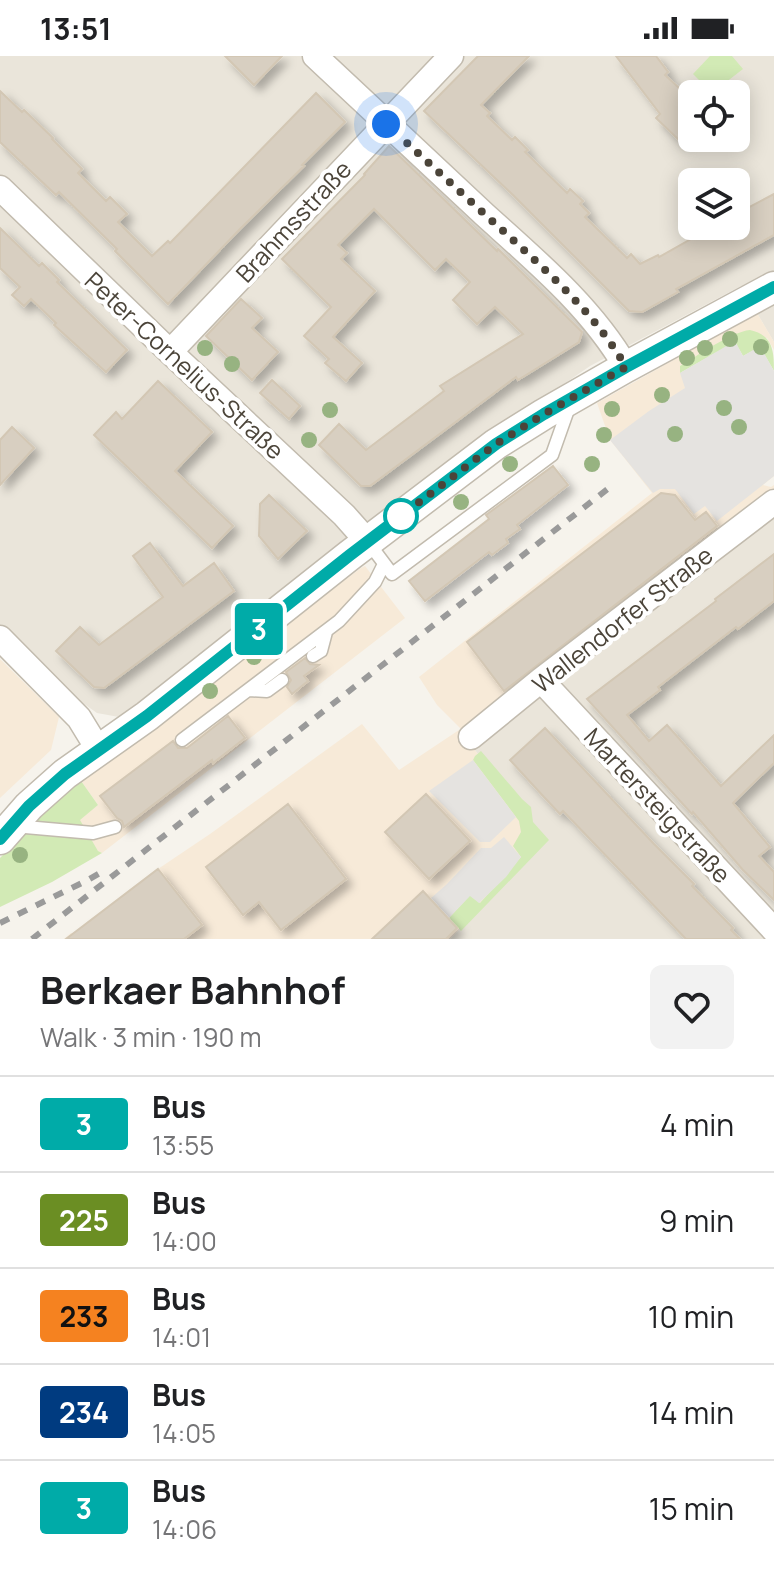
<!DOCTYPE html>
<html lang="en">
<head>
<meta charset="utf-8">
<style>
	:root { --surface:#fff; --page:#f2f2f2; --text:#202124; --muted:#757577; --line:#e0e0e0 }
	body { margin:0; font-family:Manrope,sans-serif; background:var(--page); color:var(--text); height:100vh; display:flex; flex-direction:column; font-size:30px; white-space:nowrap }
	* { box-sizing:border-box; margin:0 }
	p { font-size:26px; color:var(--muted) }
	.icon { flex:none; width:44px; height:44px; fill:none; stroke:currentColor; stroke-width:2; stroke-linecap:round; stroke-linejoin:round }
	.map { position:relative; height:883px; overflow:hidden }
	.drawer { display:flex; flex-direction:column; background:var(--surface); flex:1 }
	.drawer>* { flex:none }
	.badge { padding:0 16px; border-radius:6px; font-size:28px; line-height:52px }
	.tools { position:absolute; left:678px; top:24px; display:grid; gap:16px }
	.tools a { display:grid; place-items:center; width:72px; height:72px; border-radius:12px; background:var(--surface); box-shadow:0 4px 20px #0003; font-size:40px }
	.you { position:absolute; width:40px; height:40px; margin:-20px; border:6px solid #fff; border-radius:50%; background:#1a73e8; box-shadow:0 0 0 12px #1a73e833 }
	.map>.badge { position:absolute; translate:-50% -50%; box-shadow:0 0 0 4px #fff }
	.round { display:grid; place-items:center; flex:none; width:84px; height:84px; border-radius:12px; background:var(--page) }
	.summary { display:flex; align-items:center; justify-content:space-between; height:136px; padding:0 40px }
	h1 { font-size:38px; font-weight:700; line-height:60px }
	ul { padding:0; list-style:none }
	li { display:flex; align-items:center; gap:24px; height:96px; padding:0 40px; border-top:2px solid var(--line) }
	li div { flex:1 }
	li b { display:block; font-size:30px }
	li em { font-style:normal }
	li .badge { min-width:88px; font-weight:700; text-align:center }
	.status { display:flex; justify-content:space-between; align-items:center; height:56px; padding:0 40px; background:var(--surface); direction:ltr }
	.status svg { height:22px; fill:currentColor }
	.map>svg:first-child { display:block }
	.residential { fill:#eae5da; fill-rule:evenodd }
	.commercial { fill:#f7ead8 }
	.green { fill:#d2eab5 }
	.parking { fill:#e5e3e0 }
	.building { fill:#d8cfc1; stroke:#d3c7b4; stroke-width:2; filter:url(#shadow) }
	.lines { fill:none; stroke-linecap:round; stroke-linejoin:round }
	.service-casing { stroke:#c2bbae; stroke-width:15 }
	.minor-casing { stroke:#c2bbae; stroke-width:27 }
	.tertiary-casing { stroke:#c2bbae; stroke-width:33 }
	.service { stroke:#fff; stroke-width:12 }
	.minor { stroke:#fff; stroke-width:24 }
	.tertiary { stroke:#fff; stroke-width:30 }
	.rail { stroke:#9a9a9a; stroke-width:6; stroke-dasharray:10 10; stroke-linecap:butt }
	.tree { fill:#97b381 }
	.line-casing { stroke:#fff; stroke-width:18 }
	.line { stroke:#00aba8; stroke-width:12 }
	.walk { stroke:#4b4439; stroke-width:8; stroke-dasharray:0 14.4 }
	.stop-dot { fill:#fff; stroke:#00aba8; stroke-width:4 }
	.labels { text-anchor:middle; dominant-baseline:central; stroke-width:8; stroke-linejoin:round; paint-order:stroke }
	.street-label { font-size:24px; fill:#4b4439; stroke:#fff }
</style>
</head>
<body>
<div class="status"><b>13:51</b><svg viewBox="0 0 49 12"><path d="M0 12V9h3v3zM5 12V6h3v6zM10 12V3h3v9zM15 12V0h3v12zM26 1h20v11H26zM47 4h2v5h-2z"/></svg></div>
<div class="map">
<svg width="774" height="883" viewBox="0 0 774 883">
	<defs>
		<filter id="shadow"><feDropShadow dx="6" dy="6" stdDeviation="4" flood-color="#0004"/></filter>
	</defs>
	<rect width="100%" height="100%" fill="#f6f3ec"/>
	<path class="residential" d="M0,0H774V286L741,230L590,310L462,398L119,661L97,657L50,624L0,576ZM692,38H736V82H692ZM692,126H736V170H692Z
		M774,443V883H450L546,784L459,674Z"/>
	<path class="commercial" d="M757,257L774,286V294L767,282L732,280L680,310V316L774,315V420L763,429L771,431L774,429V443L461,673L437,649L419,621L652,437L610,384L597,347Z
		M365,510L405,562L102,797L98,795L79,764L98,749L79,722L361,512Z
		M0,603L59,661L51,694L0,742Z
		M362,668L399,714L459,674L546,784L450,883H64L71,877L73,878L158,813L210,778Z"/>
	<path class="green" d="M710,0H732L743,13L712,37L693,18Z
		M750,274C773,279 774,295 774,315L760,291L743,300L735,286L680,317V310C697,300 731,276 750,274Z
		M481,695L522,743L531,751L533,766L549,784L461,875L449,862L470,839L480,847L521,801L513,790L521,776L519,765L473,704L475,700Z
		M79,722L98,749L80,764L98,795L102,797L52,826L0,851V802Z"/>
	<path class="parking" d="M735,285L743,300L760,290L774,315V420L717,465L705,450L694,458L675,433H660L653,437L610,384L649,355L685,332L680,317Z
		M473,704L516,761L490,786H480L429,735Z
		M504,781L521,801L506,821L479,847L470,840L449,862L430,843L447,828L481,792H491Z"/>
	<path class="building" d="M225,0H282L254,29Z
		M478,0H529L481,49L490,57L487,60L512,84L515,81L528,94L525,96L567,137L570,133L583,145L580,148L589,157L585,161L627,202L631,198L640,208L658,199L659,201L714,170H736V158L774,138V179L676,233L678,236L642,256L629,255L513,139L424,55Z
		M616,0H656L668,16L665,19L692,44V74L681,86L656,62L660,58Z
		M0,35L22,56L24,54L53,82L52,83L82,113L78,117L106,145L110,141L127,158L118,166L152,200L168,185L170,187L316,37L345,66L302,109L304,110L240,173L168,248L115,195L117,193L59,136L56,139L0,86Z
		M389,90L497,195L498,193L582,276L579,286L518,324L516,321L370,430H361L319,389L339,368L366,394L444,335L440,330L523,278L495,251L477,268L453,244L470,226L446,203L435,214L374,153L338,189L347,197L341,203L375,235L333,281L362,307L346,325L325,307L329,303L304,280L331,251L282,203L365,119L364,118Z
		M0,172L39,210L42,207L59,224L57,226L127,294L106,316L54,269L56,267L31,243L24,250L12,239L20,231L0,212Z
		M241,243L262,262L252,272L278,296L252,324L206,280Z
		M272,324L300,350L289,363L260,337Z
		M158,325L212,376L175,415L233,470L212,492L94,379L116,356L122,363Z
		M12,371L34,392L0,429V384Z
		M553,410L568,429L517,469L520,473L506,483L508,487L492,499L489,496L425,545L409,525L489,463L486,459Z
		M661,437L675,439L695,464L706,456L717,470L504,635L467,586Z
		M269,439L307,475L278,503L259,480L260,448Z
		M150,487L183,530L214,507L234,535L104,632L94,631L56,595L80,571L99,589L163,541L133,500Z
		M774,498V545L738,573L736,571L658,631L660,634L627,659L649,685L667,669L721,730L774,679V707L733,747L770,791L759,800L774,816V844L743,814L693,756L692,758L587,643L716,545L715,543Z
		M305,602L310,608L319,609L304,620L308,625L292,638L287,631L291,624L286,616Z
		M228,660L245,682L213,707L212,704L124,771L122,765L117,762L100,740L173,685L178,692H187Z
		M545,672L654,788L694,828L692,830L733,872L731,874L740,883H686L563,755L560,758L544,741L510,704Z
		M426,738L470,785L429,823L385,776Z
		M288,748L346,823L281,874L259,846L243,859L206,811Z
		M158,813L202,869L184,883H66Z
		M423,835L457,872L446,883H372Z"/>
	<g class="lines">
		<defs>
			<path id="service" d="M368,486L392,518L552,399L570,348
				M313,600L321,595L326,576
				M249,634L267,635L282,624
				M182,684L339,565L375,526L384,508
				M14,770L93,777L115,771"/>
			<path id="minor" d="M315,0C371,53 428,106 485,159C536,205 591,251 626,311
				M0,132L170,296L344,459L368,486
				M170,296L451,0
				M0,582L79,662L98,693
				M541,624L774,874
				M471,681L541,624L774,446"/>
			<path id="tertiary" d="M0,783L29,750L65,718L147,660L350,499L496,388L544,358L626,311L774,231"/>
		</defs>
		<use href="#service" class="service-casing"/>
		<use href="#minor" class="minor-casing"/>
		<use href="#tertiary" class="tertiary-casing"/>
		<use href="#service" class="service"/>
		<use href="#minor" class="minor"/>
		<use href="#tertiary" class="tertiary"/>
		<path class="rail" d="M0,867L88,824L107,813
			M32,883L614,428"/>
	</g>
	<g class="tree">
		<circle cx="730" cy="283" r="8"/>
		<circle cx="761" cy="291" r="8"/>
		<circle cx="205" cy="292" r="8"/>
		<circle cx="705" cy="292" r="8"/>
		<circle cx="687" cy="302" r="8"/>
		<circle cx="232" cy="308" r="8"/>
		<circle cx="662" cy="339" r="8"/>
		<circle cx="724" cy="352" r="8"/>
		<circle cx="612" cy="353" r="8"/>
		<circle cx="330" cy="354" r="8"/>
		<circle cx="739" cy="371" r="8"/>
		<circle cx="675" cy="378" r="8"/>
		<circle cx="604" cy="379" r="8"/>
		<circle cx="309" cy="384" r="8"/>
		<circle cx="510" cy="408" r="8"/>
		<circle cx="592" cy="408" r="8"/>
		<circle cx="461" cy="446" r="8"/>
		<circle cx="275" cy="585" r="8"/>
		<circle cx="254" cy="601" r="8"/>
		<circle cx="210" cy="635" r="8"/>
		<circle cx="20" cy="799" r="8"/>
	</g>
	<g class="lines">
		<defs>
			<path id="line" d="M0,783L29,750L65,718L147,660L350,499L496,388L544,358L626,311L774,231"/>
		</defs>
		<use href="#line" class="line-casing"/>
		<use href="#line" class="line"/>
		<path class="walk" d="M386,68C428,106 470,145 512,183C554,222 597,261 626,311L544,358L496,388L401,460"/>
	</g>
	<circle class="stop-dot" cx="401" cy="460" r="16"/>
	<g class="labels">
		<g class="street-label">
			<text transform="translate(293 165) rotate(-47)">Brahmsstraße</text>
			<text transform="translate(185 309) rotate(43)">Peter-Cornelius-Straße</text>
			<text transform="translate(622 563) rotate(-38)">Wallendorfer Straße</text>
			<text transform="translate(658 749) rotate(47)">Martersteigstraße</text>
		</g>
	</g>
</svg>
<div class="tools">
<a><svg class="icon" aria-label="locate" viewBox="0 0 24 24"><circle cx="12" cy="12" r="6"/><path d="M12 2v4M12 18v4M2 12h4M18 12h4"/></svg></a>
<a><svg class="icon" aria-label="layers" viewBox="0 0 24 24"><path d="M12 4l9 5-9 5-9-5zM3 14l9 5 9-5"/></svg></a>
</div>
<div class="you" style="left:386px;top:68px"></div>
<b class="badge" style="left:259px;top:573px;background:#00aba8;color:#fff">3</b>
</div>
<section class="drawer">
<div class="summary"><div><h1>Berkaer Bahnhof</h1><p>Walk · 3 min · 190 m</p></div><a class="round"><svg class="icon" aria-label="heart" viewBox="0 0 24 24"><path d="M12 20l-8-8c-3-5 5-10 8-4 3-6 11-1 8 4z"/></svg></a></div>
<ul>
<li><span class="badge" style="background:#00aba8;color:#fff">3</span><div><b>Bus</b><p>13:55</p></div><em>4 min</em></li>
<li><span class="badge" style="background:#6b8e23;color:#fff">225</span><div><b>Bus</b><p>14:00</p></div><em>9 min</em></li>
<li><span class="badge" style="background:#f58220;color:#111">233</span><div><b>Bus</b><p>14:01</p></div><em>10 min</em></li>
<li><span class="badge" style="background:#003b80;color:#fff">234</span><div><b>Bus</b><p>14:05</p></div><em>14 min</em></li>
<li><span class="badge" style="background:#00aba8;color:#fff">3</span><div><b>Bus</b><p>14:06</p></div><em>15 min</em></li>
</ul>
</section>
</body>
</html>
